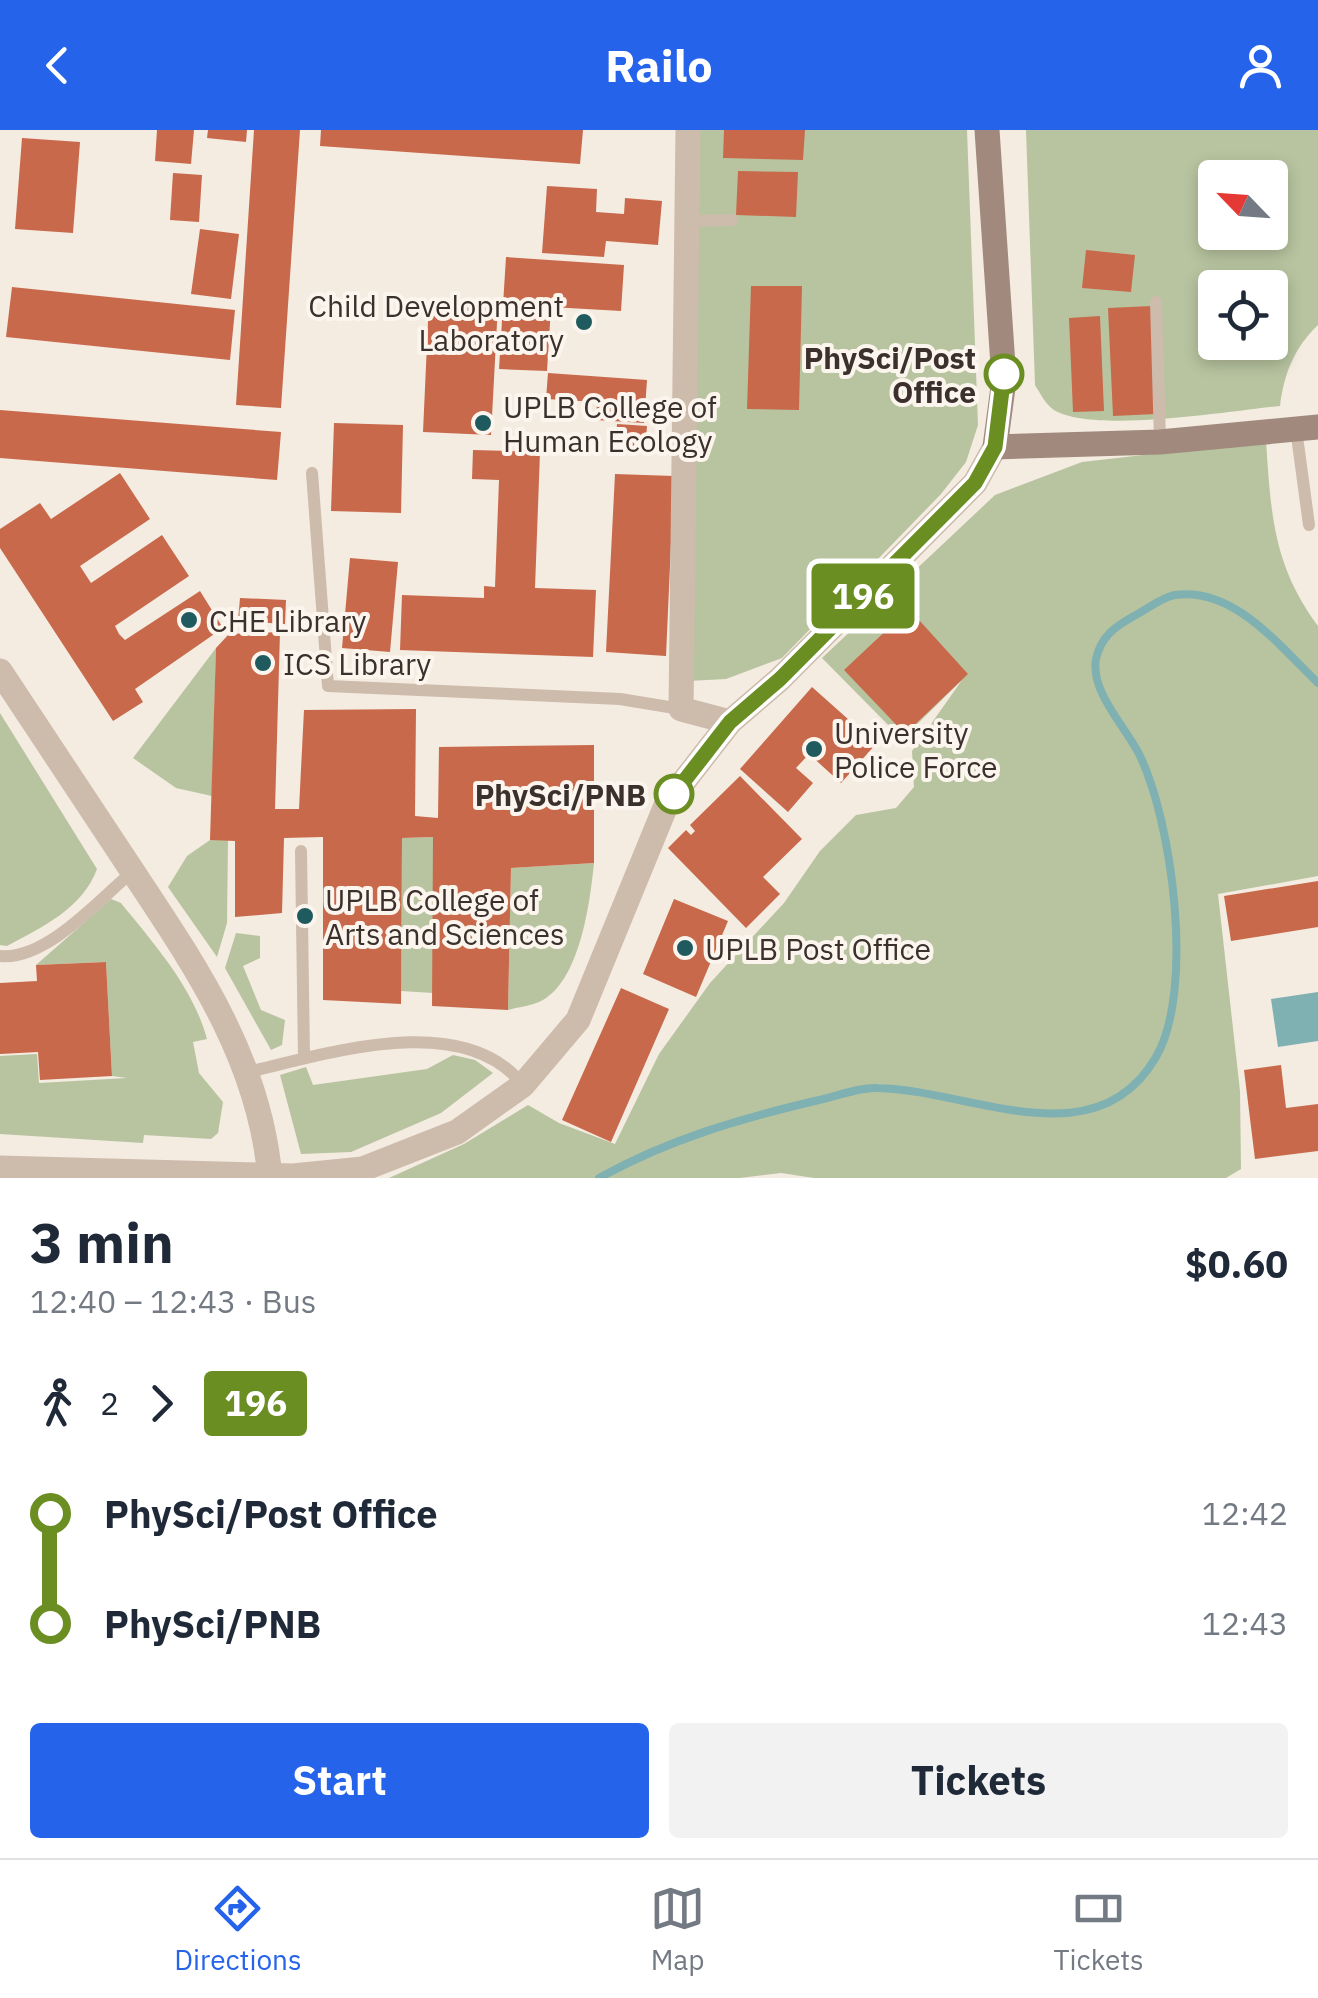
<!DOCTYPE html>
<html lang="en">
<head>
<meta charset="utf-8">
<style>
	:root { --surface:#fff; --page:#f2f2f3; --text:#1f2937; --muted:#747a83; --line:#e0e1e3; --accent:#2563eb }
	body { margin:0; font-family:"IBM Plex Sans",sans-serif; background:var(--page); color:var(--text); height:100vh; display:flex; flex-direction:column; font-size:38px; white-space:nowrap }
	* { box-sizing:border-box; margin:0 }
	p { font-size:32px; color:var(--muted) }
	.icon { flex:none; width:55px; height:55px; fill:none; stroke:currentColor; stroke-width:2; stroke-linecap:round; stroke-linejoin:round }
	.map { position:relative; height:1048px; overflow:hidden }
	.drawer { display:flex; flex-direction:column; background:var(--surface); flex:1 }
	.drawer>* { flex:none }
	.badge { padding:0 20px; border-radius:8px; font-size:35px; line-height:65px }
	.needle { width:65px; rotate:295deg }
	.tools { position:absolute; left:1198px; top:30px; display:grid; gap:20px }
	.tools a { display:grid; place-items:center; width:90px; height:90px; border-radius:10px; background:var(--surface); box-shadow:0 5px 15px #0003; font-size:50px }
	.map>.badge { position:absolute; translate:-50% -50%; box-shadow:0 0 0 5px #fff }
	.legs { display:flex; align-items:center; gap:15px; height:110px; padding:0 30px; font-size:32px }
	.legs p { margin-inline-start:auto }
	.headline { display:flex; align-items:center; justify-content:space-between; height:170px; padding:0 30px }
	h1 { font-size:55px; font-weight:800; line-height:75px }
	.action { display:flex; gap:20px; margin-top:auto; padding:20px 30px }
	.action a { flex:1; height:115px; border-radius:10px; background:var(--accent); color:#fff; font-size:40px; font-weight:800; line-height:115px; text-align:center }
	.action a+a { background:var(--page); color:var(--text) }
	ul { padding:0 30px; list-style:none }
	li { display:flex; align-items:center; gap:35px; height:110px; font-size:38px }
	li i { display:grid; place-items:center; width:15px; height:100%; margin:0 12px; background:currentColor }
	li i::after { content:''; width:25px; height:25px; margin:-12px; border:8px solid; border-radius:50%; background:var(--surface) }
	li p { margin-inline-start:auto }
	li:first-child i { background:linear-gradient(#0000 50%,currentColor 0) }
	li:last-child i { background:linear-gradient(currentColor 50%,#0000 0) }
	header { display:flex; justify-content:space-between; align-items:center; height:130px; padding:0 30px; background:var(--accent); color:#fff; font-size:45px; font-weight:800 }
	.tabs { display:flex; justify-content:space-around; align-items:center; height:140px; border-top:2px solid var(--line); background:var(--surface); font-size:28px; color:var(--muted) }
	.tabs a { display:grid; justify-items:center; gap:5px }
	.tabs .active { color:var(--accent) }
	.map>svg:first-child { display:block }
	.green { fill:#b8c4a0; fill-rule:evenodd }
	.water { fill:#7fb0b2 }
	.lines { fill:none; stroke-linecap:round; stroke-linejoin:round }
	.stream { stroke:#7fb0b2; stroke-width:8 }
	.building { fill:#c8694b }
	.lane { stroke:#cdbbac; stroke-width:12 }
	.street { stroke:#cdbbac; stroke-width:25 }
	.secondary { stroke:#a18a7d; stroke-width:25 }
	.line-1-casing { stroke:#fff; stroke-width:22 }
	.line-1 { stroke:#6b8e23; stroke-width:15 }
	.poi-dot { fill:#1f5a5e; stroke:#fbf5ee; stroke-width:4 }
	.stop-1-dot { fill:#fff; stroke:#6b8e23; stroke-width:5 }
	.labels { text-anchor:middle; dominant-baseline:central; stroke-width:8; stroke-linejoin:round; paint-order:stroke }
	.poi-label { font-size:30px; fill:#3b302b; stroke:#fbf5ee; text-anchor:start }
	.stop-label { font-size:30px; font-weight:bold; fill:#3b302b; stroke:#fbf5ee; text-anchor:end }
</style>
</head>
<body>
<header><svg class="icon" aria-label="back" viewBox="0 0 24 24"><path d="M15 5l-7 7 7 7"/></svg>Railo<svg class="icon" aria-label="person" viewBox="0 0 24 24"><circle cx="12" cy="8" r="4"/><path d="M4 21q1-7 8-7t8 7"/></svg></header>
<div class="map">
<svg width="1318" height="1048" viewBox="0 0 1318 1048">
	<rect width="100%" height="100%" fill="#f4ebe1"/>
	<path class="green" d="M692,0H967L978,295L966,332L941,364L782,528L726,549L688,551Z
		M1026,0H1318V195C1294,218 1284,244 1280,276C1230,281 1094,304 1054,280C1046,275 1040,263 1035,255ZM1215,48H1270V102H1215ZM1215,158H1270V212H1215Z
		M1266,311C1271,384 1273,435 1318,496V746L1218,764L1240,961L1241,1039L1226,1048H814L781,1043L740,1048H389L464,1014L528,975L559,993L615,1014L659,924L710,853L784,773L820,721L856,685L896,678L914,657L912,621L962,550L902,609L822,528L995,365L1082,332Z
		M216,518L212,666L176,658L133,628Z
		M0,583L97,739C83,778 41,798 7,816L0,815Z
		M433,707V863L401,861L402,708Z
		M210,710H228L227,793L217,827L168,757L187,726Z
		M594,733C590,772 580,854 539,872C530,876 518,877 508,880L511,738Z
		M111,769L121,773C154,814 193,857 207,909L193,912L199,943L223,972L218,1003L211,1009L144,1005L143,1013L0,1004V926L37,924L39,953L127,948L112,946L106,832L36,835Z
		M236,803L260,806V828L243,836L261,880L285,890L282,915L271,920L225,838Z
		M453,925L475,930L493,943L441,983L351,1022L301,1024L280,945L306,937L313,955L427,939Z"/>
	<path class="water" d="M1318,862V911L1278,917L1271,869Z"/>
	<g class="lines">
		<path class="stream" d="M599,1048C669,1009 742,988 819,970C837,966 860,957 878,958C970,960 1096,1031 1156,927C1195,860 1172,690 1139,624C1126,597 1090,562 1096,529C1101,506 1116,496 1134,486C1146,480 1162,467 1175,465C1234,456 1281,518 1318,553"/>
	</g>
	<path class="building" d="M157,0H194L191,34L155,31Z
		M208,0H247L246,12L207,8Z
		M254,0H300L281,278L236,275Z
		M321,0H583L580,34L320,16Z
		M724,0H805L803,30L723,28Z
		M22,8L80,12L73,103L15,99Z
		M738,41L798,42L796,87L736,85Z
		M173,43L202,45L199,92L170,90Z
		M547,56L597,59L596,82L624,84L625,68L662,71L658,115L606,111L604,127L542,123Z
		M200,99L239,104L231,169L191,164Z
		M1086,120L1135,125L1131,162L1082,158Z
		M506,127L624,135L621,181L551,177L547,241L499,239Z
		M751,156H802L799,280L747,279Z
		M12,157L235,180L230,230L6,207Z
		M429,170L498,174L491,305L423,302Z
		M1152,176L1156,284L1113,286L1108,178Z
		M1100,186L1104,281L1073,282L1069,188Z
		M548,243L647,250L644,293L596,290L597,272L546,269Z
		M0,280L281,302L277,350L0,328Z
		M334,293L403,295L401,383L331,381Z
		M617,294L647,296L645,322L615,320Z
		M473,320L540,322L535,458L596,460L593,527L400,520L402,465L484,468V456L495,457L499,350L472,349Z
		M120,343L150,389L80,436L91,453L162,405L189,446L115,496L119,504L125,510L200,461L223,498L135,559L143,572L113,591L0,418V399L40,373L51,389Z
		M615,344L674,346L666,526L606,522Z
		M350,428L398,432L390,522L342,518Z
		M240,468L286,470L285,494L238,491Z
		M909,479L968,544L905,604L844,540Z
		M280,502L275,679H299L304,580L416,579L415,686L438,688L439,617L594,615V733L511,738L508,880L432,876L433,707L402,708L401,874L323,870V707L284,708L282,783L235,787V711L210,710L216,518L229,504Z
		M812,557L876,614L841,653L809,624L796,638L813,653L788,682L740,639Z
		M740,646L802,709L763,747L780,764L746,798L668,718L686,700L691,705L695,701L690,695Z
		M1318,751V797L1231,811L1224,766Z
		M674,769L728,791L696,867L643,844Z
		M106,832L112,946L40,950L38,922L0,924V853L37,851L36,835Z
		M621,858L669,879L611,1012L562,990Z
		M1281,935L1286,978L1318,974V1021L1255,1029L1244,940Z"/>
	<g class="lines">
		<path class="lane" d="M688,91L732,90
			M1156,172L1160,312
			M1296,299L1309,395
			M312,343L328,556L620,569L681,579
			M301,721L304,927
			M0,826C46,831 100,769 133,741
			M248,942C327,924 463,879 523,955"/>
		<path class="street" d="M688,0L681,579L730,592
			M0,541C45,609 90,677 135,745C198,840 260,931 270,1048
			M0,1038L293,1046L363,1039L457,1002L523,955L578,890L667,673L730,592L780,549L975,353L995,317"/>
		<path class="secondary" d="M987,0L1004,250L995,317L1160,312L1318,297"/>
	</g>
	<g class="lines">
		<defs>
			<path id="line-1" d="M674,664L730,592L780,549L975,353L995,317L1004,244"/>
		</defs>
		<use href="#line-1" class="line-1-casing"/>
		<use href="#line-1" class="line-1"/>
	</g>
	<g class="poi-dot">
		<circle cx="584" cy="192" r="10"/>
		<circle cx="483" cy="293" r="10"/>
		<circle cx="189" cy="490" r="10"/>
		<circle cx="263" cy="533" r="10"/>
		<circle cx="814" cy="619" r="10"/>
		<circle cx="305" cy="786" r="10"/>
		<circle cx="685" cy="818" r="10"/>
	</g>
	<g class="stop-1-dot">
		<circle cx="1004" cy="244" r="18"/>
		<circle cx="674" cy="664" r="18"/>
	</g>
	<g class="labels">
		<g class="poi-label">
			<text x="564" y="175" text-anchor="end">Child Development<tspan x="564" dy="34">Laboratory</tspan></text>
			<text x="503" y="276">UPLB College of<tspan x="503" dy="34">Human Ecology</tspan></text>
			<text x="209" y="490">CHE Library</text>
			<text x="283" y="533">ICS Library</text>
			<text x="834" y="602">University<tspan x="834" dy="34">Police Force</tspan></text>
			<text x="325" y="769">UPLB College of<tspan x="325" dy="34">Arts and Sciences</tspan></text>
			<text x="705" y="818">UPLB Post Office</text>
		</g>
		<g class="stop-label">
			<text x="976" y="227">PhySci/Post<tspan x="976" dy="34">Office</tspan></text>
			<text x="646" y="664">PhySci/PNB</text>
		</g>
	</g>
</svg>
<div class="tools">
<a><svg class="needle" viewBox="-14 -14 28 28"><path d="M0-13l5 13h-10z" fill="#e53935"/><path d="M0 13l5-13h-10z" fill="#747a83"/></svg></a>
<a><svg class="icon" aria-label="locate" viewBox="0 0 24 24"><circle cx="12" cy="12" r="6"/><path d="M12 2v4M12 18v4M2 12h4M18 12h4"/></svg></a>
</div>
<b class="badge" style="left:863px;top:466px;background:#6b8e23;color:#fff">196</b>
</div>
<section class="drawer">
<div class="headline"><div><h1>3 min</h1><p>12:40 – 12:43 · Bus</p></div><b>$0.60</b></div>
<div class="legs"><svg class="icon" aria-label="walk" viewBox="0 0 24 24"><circle cx="13" cy="4" r="2"/><path d="M13 8l-2 6 4 7M11 14l-3 7M7 12l3-4h3l4 4"/></svg>2<svg class="icon" aria-label="forward" viewBox="0 0 24 24"><path d="M9 5l7 7-7 7"/></svg><b class="badge" style="background:#6b8e23;color:#fff">196</b></div>
<ul>
<li><i style="color:#6b8e23"></i><b>PhySci/Post Office</b><p>12:42</p></li>
<li><i style="color:#6b8e23"></i><b>PhySci/PNB</b><p>12:43</p></li>
</ul>
<div class="action"><a>Start</a><a>Tickets</a></div>
</section>
<nav class="tabs">
<a class="active"><svg class="icon" aria-label="directions" viewBox="0 0 24 24"><path d="M12 3l9 9-9 9-9-9zM9 14v-3h6M13 9l2 2-2 2"/></svg>Directions</a>
<a><svg class="icon" aria-label="map" viewBox="0 0 24 24"><path d="M3 6l6-2 6 2 6-2v14l-6 2-6-2-6 2zM9 4v14M15 6v14"/></svg>Map</a>
<a><svg class="icon" aria-label="tickets" viewBox="0 0 24 24"><path d="M3 7h18v10H3zM15 7v10"/></svg>Tickets</a>
</nav>
</body>
</html>
